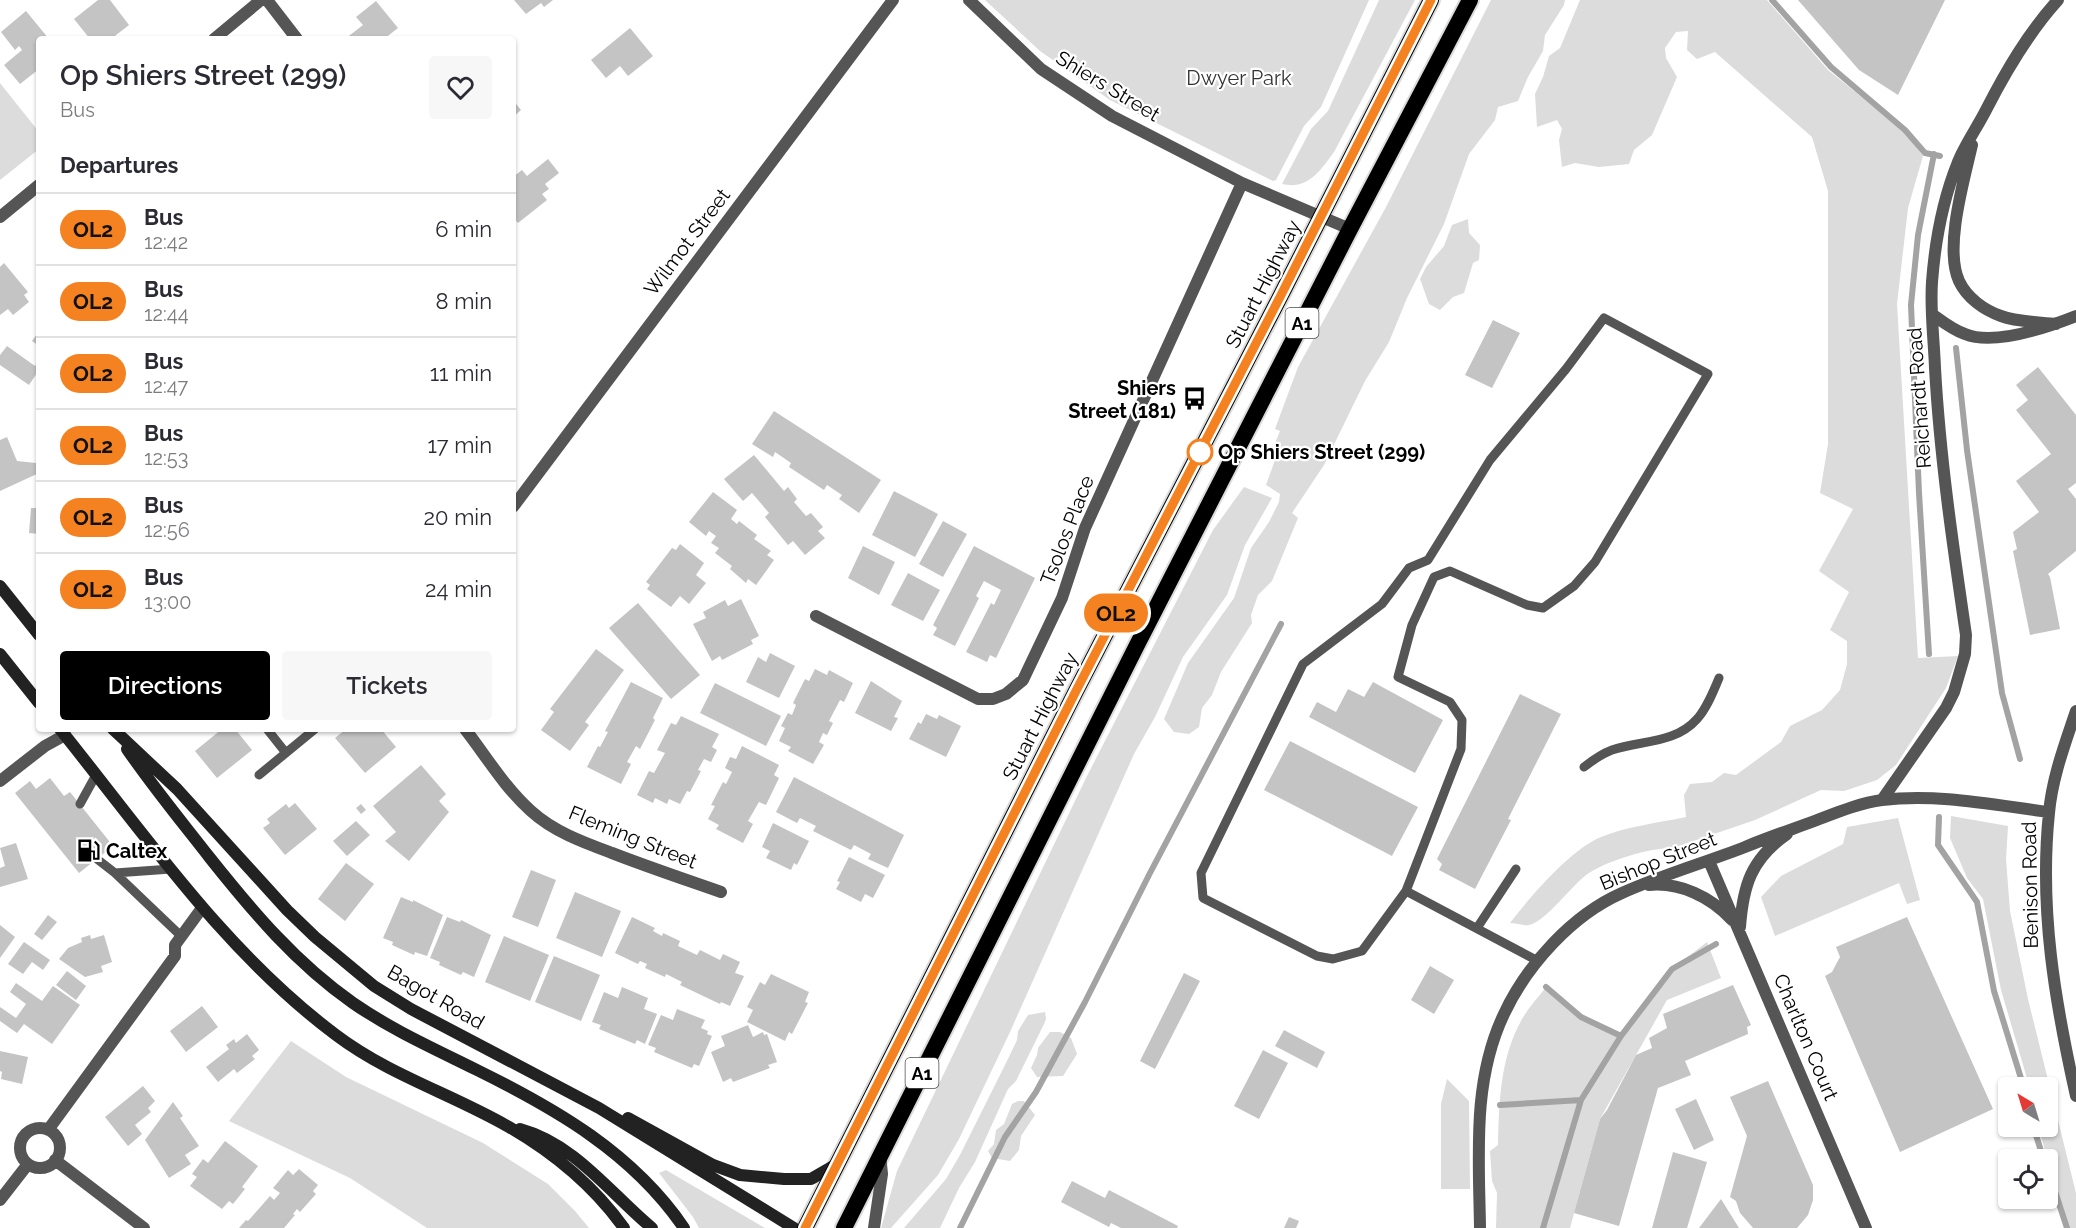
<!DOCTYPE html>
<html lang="en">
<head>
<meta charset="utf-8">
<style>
	:root { --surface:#fff; --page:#f7f7f7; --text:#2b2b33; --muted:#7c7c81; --line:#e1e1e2; --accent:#000 }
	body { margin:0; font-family:Raleway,sans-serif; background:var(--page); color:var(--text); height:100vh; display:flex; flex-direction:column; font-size:22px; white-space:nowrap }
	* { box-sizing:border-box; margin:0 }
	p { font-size:20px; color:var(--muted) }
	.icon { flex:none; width:33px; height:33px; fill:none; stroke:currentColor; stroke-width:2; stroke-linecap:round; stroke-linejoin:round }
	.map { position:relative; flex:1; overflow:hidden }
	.sheet { position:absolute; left:36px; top:36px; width:480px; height:696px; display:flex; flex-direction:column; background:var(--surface); border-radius:6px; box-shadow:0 2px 4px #0004 }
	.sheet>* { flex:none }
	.badge { padding:0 12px; border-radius:20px; font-size:21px; line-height:39px }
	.needle { width:39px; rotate:322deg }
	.controls { position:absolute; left:1998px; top:1077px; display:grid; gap:12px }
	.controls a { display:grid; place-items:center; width:60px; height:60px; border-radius:6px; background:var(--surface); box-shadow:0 2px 4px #0004; font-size:30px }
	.map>.badge { position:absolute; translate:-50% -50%; box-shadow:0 0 0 3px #fff }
	h2 { padding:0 24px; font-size:22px; line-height:54px }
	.round { display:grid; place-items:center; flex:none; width:63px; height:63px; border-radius:6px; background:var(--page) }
	.overview { display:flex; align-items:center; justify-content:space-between; height:102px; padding:0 24px }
	h1 { font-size:28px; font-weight:600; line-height:45px }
	.action { display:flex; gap:12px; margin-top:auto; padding:12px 24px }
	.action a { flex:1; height:69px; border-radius:6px; background:var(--accent); color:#fff; font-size:24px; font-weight:600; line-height:69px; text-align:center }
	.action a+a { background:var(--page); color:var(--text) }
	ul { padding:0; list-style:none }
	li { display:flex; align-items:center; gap:18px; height:72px; padding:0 24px; border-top:2px solid var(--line) }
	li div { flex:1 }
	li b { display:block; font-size:22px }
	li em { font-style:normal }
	li .badge { min-width:66px; font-weight:700; text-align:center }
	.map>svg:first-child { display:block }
	.green { fill:#dcdcdc }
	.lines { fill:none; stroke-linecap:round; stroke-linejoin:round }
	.stream { stroke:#a3a3a3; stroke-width:6 }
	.building { fill:#c4c4c4 }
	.trunk-casing { stroke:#dbdbdb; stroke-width:20 }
	.service { stroke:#555; stroke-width:9 }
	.minor { stroke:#555; stroke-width:12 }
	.secondary { stroke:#222; stroke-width:12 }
	.trunk { stroke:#000; stroke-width:16 }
	.line-casing { stroke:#fff; stroke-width:14 }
	.line { stroke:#f58220; stroke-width:9 }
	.stop-dot { fill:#fff; stroke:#f58220; stroke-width:3 }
	.labels { text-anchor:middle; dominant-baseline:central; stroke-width:4.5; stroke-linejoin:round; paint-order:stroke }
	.shield { fill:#fff; stroke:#4c4c4c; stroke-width:1.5 }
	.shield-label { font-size:18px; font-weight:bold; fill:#000 }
	.park-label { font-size:20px; fill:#333; stroke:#fff }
	.street-label { font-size:20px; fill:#000; stroke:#fff }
	.poi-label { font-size:20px; font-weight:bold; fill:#000; stroke:#fff; text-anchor:end }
	.stop-label { font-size:20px; font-weight:bold; fill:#000; stroke:#fff; text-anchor:start }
</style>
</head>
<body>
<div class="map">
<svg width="2076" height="1228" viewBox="0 0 2076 1228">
	<rect width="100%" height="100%" fill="#fff"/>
	<path class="green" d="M985,0H1369L1321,107L1304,126L1276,180L1273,181L1110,100L1040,51Z
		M1379,0H1415L1334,152C1320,171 1308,190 1282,184L1311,129L1328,111Z
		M1491,0H1565L1564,5L1545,35L1543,51L1528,77L1518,101L1498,107L1495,120L1469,154L1444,224L1407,298L1389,342L1365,381L1324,465L1292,513L1298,518L1272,581L1258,595L1251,615L1252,623L1221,672L1212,695L1202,708L1199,727L1189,734L1174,732L1164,719L1188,663L1234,598L1251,548L1269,522L1279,502L1280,494L1266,485L1275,460L1271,453L1280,431L1275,429L1298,367L1386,207Z
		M1580,0H1767L1828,70L1904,131L1923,156L1908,208L1897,304L1918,658L1958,656L1946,688L1896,765L1877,780L1844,791L1821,790L1755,820L1673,848C1648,848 1610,860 1589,873C1572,884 1547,921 1529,925C1524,926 1516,923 1510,923C1530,897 1571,849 1601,837C1628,826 1658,823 1686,817L1684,795L1690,784L1712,782L1724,773L1736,775L1781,742L1790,726L1822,710L1840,690L1847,664V641L1830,630L1849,592L1819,571L1853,509L1820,493L1828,444V191L1812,137L1715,52L1697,59L1687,50L1688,31L1676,32L1665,48L1666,58L1677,77L1652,135L1634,150L1629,164L1599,167L1575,163L1562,167L1559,140L1562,129L1557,120L1537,127L1535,94L1543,77L1549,56L1560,48Z
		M0,83L39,132V149L0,180Z
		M1468,219L1469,233L1480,245L1479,260L1473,263L1464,293L1453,297L1440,310L1429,304L1420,279L1426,267L1444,246L1452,225Z
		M1244,487L1272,498L1245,545L1227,595L1183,657L1155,717L1134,754L1010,1032L959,1139L938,1175L891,1228H881L897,1171L1086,778L1213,530Z
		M1951,816L2008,826L2006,859L2010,911L2028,999L2076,1193V1228H2069L2038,1127L2048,1126V1088L2032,1087L2029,1085L2001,990L1983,899L1967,878L1950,838Z
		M1898,818L1920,900L1907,904L1899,883L1775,936L1761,897L1781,876L1843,844L1847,827Z
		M1707,942L1721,978L1667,1000L1600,1119L1570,1228H1496L1497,1193L1492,1181L1490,1151L1498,1145C1499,1103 1500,1059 1521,1021C1527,1009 1538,998 1546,987L1581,1017L1621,1035L1672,969Z
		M1045,1012L1046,1019L1044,1024L1016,1081L1008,1089L975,1162L959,1188L940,1228H904L946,1179L960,1155L1006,1063L1017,1040L1018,1031L1028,1015Z
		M1050,1032H1060L1071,1038L1077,1054L1063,1076L1037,1077L1031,1068L1037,1055L1038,1048Z
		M291,1041L346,1077L483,1143L548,1184L575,1211L589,1228H427L350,1178L229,1121Z
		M1447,1079L1469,1101L1470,1189H1441V1104Z
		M1018,1101H1024L1035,1115L1021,1136L1019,1150L1010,1161L992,1158L988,1151L994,1144L996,1130L1004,1124L1012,1104Z
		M666,1170L765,1228H699L693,1217L659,1173Z"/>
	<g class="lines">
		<path class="stream" d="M1772,0L1831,67L1905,130L1925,153L1940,156
			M1956,348L1967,450L2002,693L2020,759
			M1929,654L1919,493L1911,305L1918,235L1934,154
			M1939,817L1938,845L1977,902L1994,991L2024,1088
			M1546,987L1581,1017L1621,1036
			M1500,1105L1581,1100
			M2033,1126L2044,1160
			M2048,1170L2067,1228
			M960,1228L1005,1137L1036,1092L1085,1002L1150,873L1281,624
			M1543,1228L1581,1100L1621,1036L1672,969L1716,944"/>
	</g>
	<path class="building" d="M98,0H110L129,25L111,39H90L74,19Z
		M514,0H553L544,7L541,3L526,14Z
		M1798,0H1945L1898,95L1859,70Z
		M376,1L398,28L384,39H345L363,25L356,17Z
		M26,11L49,39H39V69L20,84L4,65L22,50L19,46L15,50L1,32Z
		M630,28L653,56L628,76L620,66L606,78L591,60Z
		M513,100L521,110L513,117Z
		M548,159L559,173L545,184L549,189L542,194L547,200L518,223L513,217V177L522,170L527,176Z
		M4,263L28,292L24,295L29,302L13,315L8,309L0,315V267Z
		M1493,320L1520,333L1492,388L1465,375Z
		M39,331V346L32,341Z
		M7,346L35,366L39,360V374L37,373L29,385L0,365V355Z
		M2038,367L2076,415V483L2068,489L2076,499V551L2048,574L2050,577L2060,629L2030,635L2013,551L2017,549L2013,532L2039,512L2016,481L2051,454L2016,410L2028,400L2016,385Z
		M774,411L881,480L859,513L839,499L842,495L827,485L824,490L789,467L791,463L775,452L773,457L752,444Z
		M7,437L17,461L36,463L39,473L0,491V440Z
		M754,455L784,491L788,487L797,499L794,502L806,516L811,513L823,527L818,531L825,538L805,555L793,541L788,545L765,517L769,513L752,493L743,501L724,479Z
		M894,491L938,514L915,557L872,535Z
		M713,492L737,510L731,519L737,524L739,521L757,535L754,539L771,551L767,555L774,560L756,585L748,579L746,583L730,569L732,566L715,553L719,548L711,543L716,536L709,531L706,536L689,522Z
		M31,508H39V534L29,533Z
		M943,521L967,534L943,577L919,564Z
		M680,544L704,563L696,575L706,583L689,604L680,596L671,607L647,589L650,585L646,582L672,548L676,550Z
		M863,546L895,562L879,595L848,578Z
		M974,546L1035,578L996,658L990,655L987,662L966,652L991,603L994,605L1001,590L984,581L976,596L979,598L955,646L933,635L937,628L933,625Z
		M908,573L940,590L923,621L891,605Z
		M741,599L759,636L751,640L753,644L722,660L720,656L712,661L693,624L706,618L703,612L725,600L728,606Z
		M638,603L700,675L671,699L609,628Z
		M596,649L624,670L585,722L589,725L570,751L541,730L554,712L550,709Z
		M770,653L795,666L779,698L746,682L758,657L766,662Z
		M815,669L827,675L829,670L853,683L844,702L840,700L829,721L833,723L827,735L823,733L819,742L824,745L813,764L788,751L791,747L779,741L785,728L781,726L788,713L792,715L796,705L793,703L805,679L809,681Z
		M871,681L902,701L894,717L898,718L891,731L855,713Z
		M631,682L663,698L653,718L655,720L640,749L636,746L627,762L631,764L621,784L587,767L598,746L600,747L608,732L605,731Z
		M1373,682L1443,720L1415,773L1309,717L1317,702L1336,712L1348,689L1364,697Z
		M715,683L781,716L766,746L700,713Z
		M1520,694L1561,714L1508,819L1511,820L1475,889L1439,870L1442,864L1437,859Z
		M926,714L937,719L939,715L961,726L946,757L909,739L918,722L921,724Z
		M681,716L719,734L712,747L717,750L711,762L704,759L698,770L701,771L690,792L687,791L680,804L669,799L667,804L655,798L653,803L637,795L649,771L654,773L665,753L657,750L671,723L676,725Z
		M222,729H235L252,750L217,778L195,751Z
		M346,729H381L396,747L365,773L335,738Z
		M1290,741L1418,807L1392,856L1264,790Z
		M742,746L779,765L774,775L779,778L766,805L759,802L748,821L753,824L743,843L716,829L719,825L708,819L715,806L711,805L723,782L726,784L732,772L725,768L730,757L736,759Z
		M421,765L446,794L439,801L449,812L409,861L385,841L396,832L373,806Z
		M794,777L904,835L888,868L868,859L871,854L854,845L851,850L813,831L816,826L800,818L797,823L776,812Z
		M50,778L64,796L70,792L113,846L79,873L15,793L30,781L36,789Z
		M295,803L317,829L285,855L263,828L270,823L267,819L286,804L289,808Z
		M361,804L366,810L361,814L356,808Z
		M356,821L370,835L347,856L333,841Z
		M773,823L809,841L797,865L794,863L791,870L766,858L770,851L762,847Z
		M16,843L28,879L0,887V868L5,866L0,848Z
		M849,857L885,875L873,898L865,894L861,902L836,889L840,882L837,881Z
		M346,863L374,884L345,921L318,899Z
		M531,870L556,880L538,927L512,917Z
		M575,892L621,911L602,957L556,938Z
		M401,897L413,902V900L443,915L427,956L415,952L414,955L392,945L393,942L383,938Z
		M48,915L57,922L42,940L34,934Z
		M447,917L460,922L461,920L491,935L474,977L463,972L461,975L439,965L440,962L430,958Z
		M632,917L655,928L653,931L662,936L663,933L680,941L678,946L697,955L700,950L720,960L723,954L740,962L735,973L744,976L730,1006L721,1002L720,1004L680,985L682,982L666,974L665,977L645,968L647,964L640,961L638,964L615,953Z
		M1907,917L1993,1109L1900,1152L1825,976L1832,972L1840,957L1836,947Z
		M0,925L15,937L0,958Z
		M90,935L91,939L104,935L112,962L101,966L103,972L85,977L59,959L68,948L82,942L81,938Z
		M504,936L549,955L530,1001L485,982Z
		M24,942L50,960L43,970L32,962L23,974L8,964Z
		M554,956L600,975L581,1021L535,1002Z
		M1430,966L1454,980L1434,1014L1411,1000Z
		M67,971L86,986L76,1000L56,985Z
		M1184,973L1200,981L1155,1069L1140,1061Z
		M771,974L809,992L805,1002L808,1003L792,1034L789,1032L785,1041L747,1022L753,1010L747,1007L760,982L765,985Z
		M16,983L42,1001L53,986L80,1005L52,1044L24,1024L17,1033L0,1021V1007L16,1018L26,1004L10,992Z
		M1733,985L1751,1025L1747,1027L1748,1034L1685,1061L1691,1075L1658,1088L1619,1226L1574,1213L1600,1119L1607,1110L1636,1055L1652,1048L1649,1038L1667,1028L1663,1014Z
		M622,987L648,998L644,1009L657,1014L645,1044L637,1040L635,1044L599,1029L601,1025L592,1022L604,992L618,998Z
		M202,1006L218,1027L186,1052L170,1031Z
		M677,1009L705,1020L701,1028L708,1031L707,1034L712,1036L699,1066L694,1064L692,1068L654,1052L656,1048L648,1045L661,1015L673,1020Z
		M748,1025L753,1037L763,1032L764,1035L767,1034L777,1062L768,1065L770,1068L733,1082L731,1078L723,1082L711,1052L725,1046L721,1036Z
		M1284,1030L1325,1052L1317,1068L1275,1046Z
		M247,1034L259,1050L252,1056L255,1059L237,1073L234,1069L218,1082L206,1067L229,1049L226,1045L234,1039L236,1043Z
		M1263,1050L1288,1063L1259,1119L1234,1106Z
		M0,1051L28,1057L22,1084L1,1079L2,1072L0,1071Z
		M1768,1081L1813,1185V1200L1808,1215L1797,1228H1753L1740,1213L1736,1201L1730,1197L1747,1136L1730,1097Z
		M143,1086L155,1101L148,1108L151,1112L135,1125L142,1134L128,1146L105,1117Z
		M1696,1099L1714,1140L1694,1150L1675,1109Z
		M173,1102L183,1116L180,1118L199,1146L185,1155L191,1164L169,1178L145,1140Z
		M225,1141L258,1166L242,1187L245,1189L233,1204L229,1201L222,1209L190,1186L197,1177L192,1174L203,1159L208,1163Z
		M1673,1152L1707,1162L1687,1228H1652Z
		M299,1169L318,1185L313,1191L316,1194L300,1212L297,1209L293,1214L295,1215L284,1228H239L246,1220L248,1221L270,1196L274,1200L280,1193L273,1188L288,1170L293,1175Z
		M1072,1181L1105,1198L1109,1190L1178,1226L1177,1228H1121L1111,1223L1109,1227L1061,1202Z
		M1721,1199L1739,1228H1699Z
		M1289,1217L1299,1221L1296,1228H1284Z"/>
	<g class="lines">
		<defs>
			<path id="trunk" d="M805,1228L1076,691L1280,297L1431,0
				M844,1228L1136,647L1350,229L1470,0"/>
		</defs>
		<use href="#trunk" class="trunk-casing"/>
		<path class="service" d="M1604,318L1708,374L1595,562L1574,586L1543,608L1527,605L1450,571L1434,577L1412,625L1398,677L1450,702L1462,720L1461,749L1406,891L1362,951L1333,959L1317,956L1203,898L1201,873L1303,664L1382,604L1409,568L1428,560L1490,460L1566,369Z
			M267,729L286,753
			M1584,767C1593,760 1601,754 1612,750C1641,740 1675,744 1697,719C1707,708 1713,692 1719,678
			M259,775L315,729
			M80,804L96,775
			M97,859L115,873L171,869
			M115,873L181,936
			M1406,891L1538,961
			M1477,928L1516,869"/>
		<path class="minor" d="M267,0L297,39
			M969,0L1041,69L1112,116L1242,183L1350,229
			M214,39L261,0
			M1972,145C1964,180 1944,248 1959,281C1967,298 1984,310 2001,316C2017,322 2039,322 2056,324
			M0,217L39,185
			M1932,314C1943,322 1953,330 1965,334C1994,346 2048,327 2076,316
			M513,507L893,0
			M816,616L978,699H993L1006,694L1023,680L1062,598L1085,528L1242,183
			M2076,711C2065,744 2052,778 2049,813C2039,909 2055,1002 2076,1096
			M465,729C486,756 505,788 531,811C554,832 585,843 612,853C648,867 684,879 721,892
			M0,781L45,746L65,735
			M1882,800L1946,708L1954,692L1965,654L1966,635C1953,546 1940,458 1935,368C1934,340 1930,310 1932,282C1935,242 1943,199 1958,162C1964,146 1978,126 1986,110C2006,71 2028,33 2058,0
			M1709,861L1866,1228
			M1649,885C1680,882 1711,897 1732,920
			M1740,927C1743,886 1751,859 1787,834
			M20 1148a20 20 0 1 1 40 0a20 20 0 1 1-40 0Z
			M48,1130L175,956V945L202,908
			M55,1160L144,1228
			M0,1200L28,1164
			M874,1228L882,1174L880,1155
			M1480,1228C1479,1156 1472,1081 1504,1014C1527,965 1572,915 1622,893C1662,875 1704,863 1745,847C1769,837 1793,829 1817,820C1838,812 1860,803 1882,800C1937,793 1994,805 2049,812"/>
		<path class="secondary" d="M0,586L39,635
			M0,654L39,703
			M60,729C146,836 225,952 336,1035C389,1075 452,1094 509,1127C554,1153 593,1185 624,1228
			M113,729L177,789L287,910L315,937L374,986L411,1009L599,1108L794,1228
			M127,749C153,787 182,822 210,858C253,912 296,963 353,1003C392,1030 435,1049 477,1070C556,1109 633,1153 684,1228
			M628,1118L713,1165L740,1175L784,1179H811L837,1164
			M520,1129C575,1144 610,1193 652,1228"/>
		<use href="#trunk" class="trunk"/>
	</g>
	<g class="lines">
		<defs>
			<path id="line" d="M805,1228L1076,691L1280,297L1431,0"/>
		</defs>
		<use href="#line" class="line-casing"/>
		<use href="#line" class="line"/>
	</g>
	<defs>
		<symbol id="bus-bare" viewBox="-9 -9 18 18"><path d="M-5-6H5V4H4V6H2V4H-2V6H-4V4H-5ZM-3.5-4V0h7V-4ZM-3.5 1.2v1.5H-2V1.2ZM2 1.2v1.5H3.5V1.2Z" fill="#000" stroke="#fff" stroke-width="2.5" paint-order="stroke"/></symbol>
		<symbol id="fuel-bare" viewBox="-9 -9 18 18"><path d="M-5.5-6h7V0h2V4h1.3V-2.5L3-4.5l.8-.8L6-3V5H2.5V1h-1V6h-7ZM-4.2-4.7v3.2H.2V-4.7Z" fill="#000" stroke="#fff" stroke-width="2.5" paint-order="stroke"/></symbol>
	</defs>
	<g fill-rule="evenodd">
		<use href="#bus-bare" x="1178" y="382" width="33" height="33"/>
		<use href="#fuel-bare" x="72" y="834" width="33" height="33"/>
	</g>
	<circle class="stop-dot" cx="1200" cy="452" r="12"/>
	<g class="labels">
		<g class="shield">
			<rect x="1285.5" y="308" width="33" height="30" rx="4.5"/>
			<rect x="905.5" y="1058" width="33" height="30" rx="4.5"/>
		</g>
		<g class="shield-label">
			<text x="1302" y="323">A1</text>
			<text x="922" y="1073">A1</text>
		</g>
		<g class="park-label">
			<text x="1239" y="78">Dwyer Park</text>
		</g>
		<g class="street-label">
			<text transform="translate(1108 86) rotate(31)">Shiers Street</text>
			<text transform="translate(687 242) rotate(-53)">Wilmot Street</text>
			<text transform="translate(1263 284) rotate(-63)">Stuart Highway</text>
			<text transform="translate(1919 398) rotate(-94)">Reichardt Road</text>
			<text transform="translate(1067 530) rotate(-69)">Tsolos Place</text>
			<text transform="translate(1040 716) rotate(-63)">Stuart Highway</text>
			<text transform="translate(633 837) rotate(22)">Fleming Street</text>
			<text transform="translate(1658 861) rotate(-22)">Bishop Street</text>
			<text transform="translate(2030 885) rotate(-91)">Benison Road</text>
			<text transform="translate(436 997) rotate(30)">Bagot Road</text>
			<text transform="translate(1806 1037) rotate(67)">Charlton Court</text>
		</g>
		<g class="poi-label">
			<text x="1176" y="388">Shiers<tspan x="1176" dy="23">Street (181)</tspan></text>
			<text x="106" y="851" text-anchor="start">Caltex</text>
		</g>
		<g class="stop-label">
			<text x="1218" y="452">Op Shiers Street (299)</text>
		</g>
	</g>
</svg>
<div class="controls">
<a><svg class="needle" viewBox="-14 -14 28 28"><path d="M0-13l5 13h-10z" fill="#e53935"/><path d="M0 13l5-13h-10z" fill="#7c7c81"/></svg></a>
<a><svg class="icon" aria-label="locate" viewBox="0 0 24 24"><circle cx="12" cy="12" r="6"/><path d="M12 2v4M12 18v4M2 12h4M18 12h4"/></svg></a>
</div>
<b class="badge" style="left:1116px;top:613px;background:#f58220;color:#111">OL2</b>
<section class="sheet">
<div class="overview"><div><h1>Op Shiers Street (299)</h1><p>Bus</p></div><a class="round"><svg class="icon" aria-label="heart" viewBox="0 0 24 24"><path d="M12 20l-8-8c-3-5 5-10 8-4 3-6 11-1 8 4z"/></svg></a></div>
<h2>Departures</h2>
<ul>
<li><span class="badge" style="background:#f58220;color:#111">OL2</span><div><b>Bus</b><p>12:42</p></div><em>6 min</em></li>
<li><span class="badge" style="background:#f58220;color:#111">OL2</span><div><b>Bus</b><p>12:44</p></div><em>8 min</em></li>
<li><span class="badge" style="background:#f58220;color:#111">OL2</span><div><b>Bus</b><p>12:47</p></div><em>11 min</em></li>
<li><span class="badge" style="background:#f58220;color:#111">OL2</span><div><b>Bus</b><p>12:53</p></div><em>17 min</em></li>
<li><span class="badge" style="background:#f58220;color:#111">OL2</span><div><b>Bus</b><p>12:56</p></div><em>20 min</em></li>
<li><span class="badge" style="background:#f58220;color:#111">OL2</span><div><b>Bus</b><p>13:00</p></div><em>24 min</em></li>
</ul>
<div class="action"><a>Directions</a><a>Tickets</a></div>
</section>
</div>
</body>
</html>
